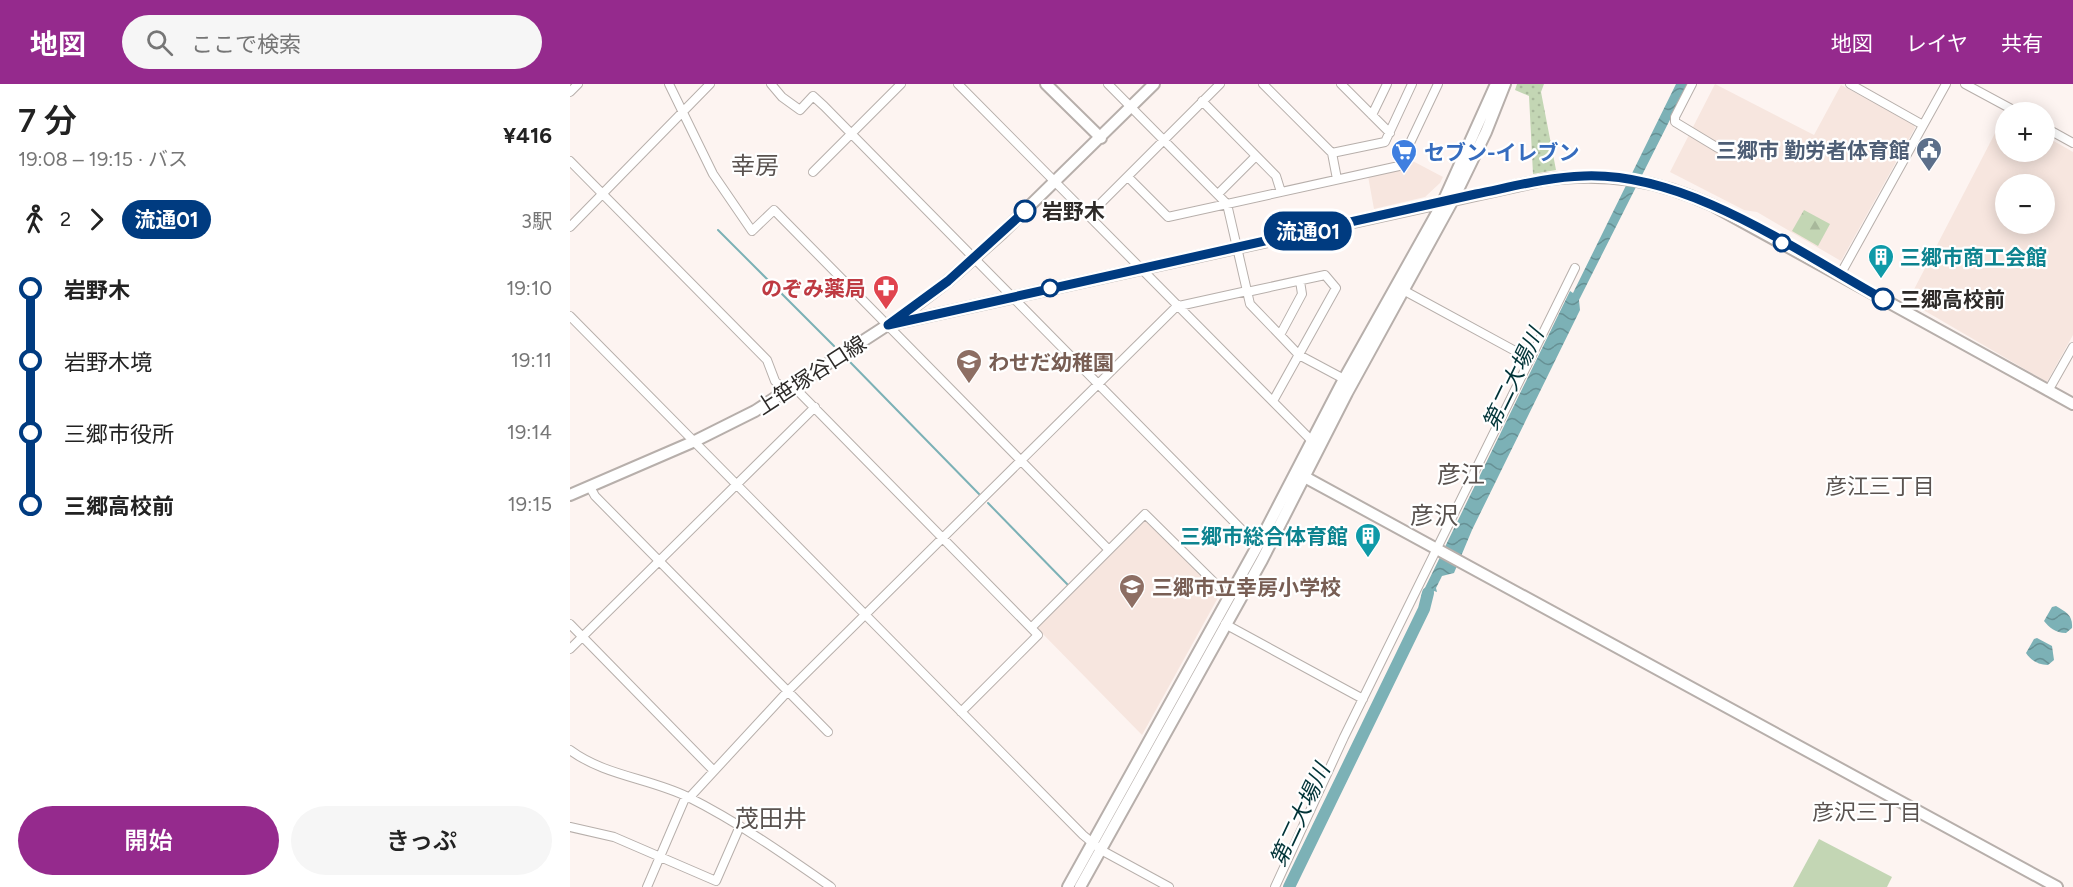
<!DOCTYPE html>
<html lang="ja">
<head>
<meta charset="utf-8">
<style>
	:root { --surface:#fff; --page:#f6f6f6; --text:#222; --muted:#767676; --accent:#952a8d }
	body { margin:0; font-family:Figtree,"Noto Sans JP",sans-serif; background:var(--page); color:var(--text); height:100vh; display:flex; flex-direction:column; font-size:22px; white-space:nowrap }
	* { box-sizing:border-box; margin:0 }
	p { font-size:20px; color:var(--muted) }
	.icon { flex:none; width:33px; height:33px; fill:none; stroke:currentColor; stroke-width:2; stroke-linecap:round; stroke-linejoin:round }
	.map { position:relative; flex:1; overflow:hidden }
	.sheet { display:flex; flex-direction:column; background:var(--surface); width:570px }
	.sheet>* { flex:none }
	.badge { padding:0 12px; border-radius:20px; font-size:21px; line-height:39px }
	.buttons { position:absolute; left:1425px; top:18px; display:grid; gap:12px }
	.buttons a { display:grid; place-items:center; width:60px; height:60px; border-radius:50%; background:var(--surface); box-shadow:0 3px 15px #0003; font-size:30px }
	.map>.badge { position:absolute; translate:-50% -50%; box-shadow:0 0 0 3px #fff }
	.legs { display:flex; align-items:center; gap:9px; height:66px; padding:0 18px; font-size:20px }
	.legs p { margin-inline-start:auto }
	.head { display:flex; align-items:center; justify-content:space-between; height:102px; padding:0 18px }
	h1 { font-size:33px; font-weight:600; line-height:45px }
	.primary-button { display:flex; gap:12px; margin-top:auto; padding:12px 18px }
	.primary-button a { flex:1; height:69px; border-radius:36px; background:var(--accent); color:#fff; font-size:24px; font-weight:600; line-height:69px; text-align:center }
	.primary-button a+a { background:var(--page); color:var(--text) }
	ul { padding:0 18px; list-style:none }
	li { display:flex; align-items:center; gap:21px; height:72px; font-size:22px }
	li i { display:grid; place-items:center; width:9px; height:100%; margin:0 8px; background:currentColor }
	li i::after { content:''; width:15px; height:15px; margin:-8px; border:4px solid; border-radius:50%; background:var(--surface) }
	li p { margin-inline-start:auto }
	li:first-child i { background:linear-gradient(#0000 50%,currentColor 0) }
	li:last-child i { background:linear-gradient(currentColor 50%,#0000 0) }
	header { display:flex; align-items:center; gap:36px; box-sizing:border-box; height:84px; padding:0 30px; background:var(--accent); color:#fff }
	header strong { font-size:28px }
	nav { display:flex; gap:33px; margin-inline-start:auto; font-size:21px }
	.search { width:420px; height:54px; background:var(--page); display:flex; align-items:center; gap:15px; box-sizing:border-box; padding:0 21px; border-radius:33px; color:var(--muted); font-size:22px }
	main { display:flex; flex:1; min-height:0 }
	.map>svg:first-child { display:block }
	.built { fill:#f7e6df; fill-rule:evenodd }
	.grass { fill:url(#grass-dots) }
	.forest { fill:url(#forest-firs) }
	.garden { fill:#c3d6b4 }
	.water { fill:url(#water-waves) }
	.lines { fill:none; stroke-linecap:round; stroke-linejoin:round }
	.stream { stroke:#7cb1b6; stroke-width:2 }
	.river { stroke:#7cb1b6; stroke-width:12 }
	.street-casing { stroke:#b7afab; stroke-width:10 }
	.secondary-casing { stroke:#b7afab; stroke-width:14 }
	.street { stroke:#fff; stroke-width:8 }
	.secondary { stroke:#fff; stroke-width:10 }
	.line-1-casing { stroke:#fff; stroke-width:14 }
	.line-1 { stroke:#003b80; stroke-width:9 }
	.stop-1-dot { fill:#fff; stroke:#003b80; stroke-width:3 }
	.labels { text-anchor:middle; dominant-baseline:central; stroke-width:4.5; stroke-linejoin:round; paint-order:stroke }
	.service-label { font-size:21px; font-weight:bold; fill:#4e5e75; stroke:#fff; text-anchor:end }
	.shop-label { font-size:21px; font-weight:bold; fill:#366cbe; stroke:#fff; text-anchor:start }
	.stop-label { font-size:21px; font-weight:bold; fill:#2d2a28; stroke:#fff; text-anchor:start }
	.culture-label { font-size:21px; font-weight:bold; fill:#0d838f; stroke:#fff; text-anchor:start }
	.health-label { font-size:21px; font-weight:bold; fill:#be3a42; stroke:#fff; text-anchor:end }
	.education-label { font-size:21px; font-weight:bold; fill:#785e54; stroke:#fff; text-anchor:start }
	.street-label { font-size:21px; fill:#2d2a28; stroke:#fff }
	.water-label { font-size:22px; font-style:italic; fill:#003337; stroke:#fff }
	.neighbourhood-label { font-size:22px; fill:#5a5350; stroke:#fff }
	.quarter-label { font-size:24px; fill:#5a5350; stroke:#fff }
</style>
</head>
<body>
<header>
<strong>地図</strong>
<div class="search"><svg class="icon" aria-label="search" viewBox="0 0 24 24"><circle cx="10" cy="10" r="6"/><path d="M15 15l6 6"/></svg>ここで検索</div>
<nav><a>地図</a><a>レイヤ</a><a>共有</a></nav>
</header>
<main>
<section class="sheet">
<div class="head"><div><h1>7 分</h1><p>19:08 – 19:15 · バス</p></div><b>¥416</b></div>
<div class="legs"><svg class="icon" aria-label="walk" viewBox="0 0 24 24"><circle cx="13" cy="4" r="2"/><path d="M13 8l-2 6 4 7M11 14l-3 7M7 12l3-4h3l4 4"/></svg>2<svg class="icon" aria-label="forward" viewBox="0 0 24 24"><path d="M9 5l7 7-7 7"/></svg><b class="badge" style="background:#003b80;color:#fff">流通01</b><p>3駅</p></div>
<ul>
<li><i style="color:#003b80"></i><b>岩野木</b><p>19:10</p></li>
<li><i style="color:#003b80"></i><span>岩野木境</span><p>19:11</p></li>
<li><i style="color:#003b80"></i><span>三郷市役所</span><p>19:14</p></li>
<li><i style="color:#003b80"></i><b>三郷高校前</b><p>19:15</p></li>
</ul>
<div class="primary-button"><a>開始</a><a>きっぷ</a></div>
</section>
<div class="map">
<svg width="1503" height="803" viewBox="0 0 1503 803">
	<defs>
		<pattern id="grass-dots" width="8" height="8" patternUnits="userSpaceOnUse" patternTransform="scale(1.5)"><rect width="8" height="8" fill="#c3d6b4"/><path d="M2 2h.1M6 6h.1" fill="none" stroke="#a8b89b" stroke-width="1.8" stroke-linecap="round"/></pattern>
		<pattern id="forest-firs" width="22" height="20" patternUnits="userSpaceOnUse" patternTransform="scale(1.5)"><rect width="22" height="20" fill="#c3d6b4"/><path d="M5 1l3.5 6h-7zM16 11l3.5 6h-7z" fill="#a8b89b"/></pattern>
		<pattern id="water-waves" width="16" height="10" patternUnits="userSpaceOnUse" patternTransform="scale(1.5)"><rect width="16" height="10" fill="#7cb1b6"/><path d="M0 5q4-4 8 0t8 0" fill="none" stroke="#669094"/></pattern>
	</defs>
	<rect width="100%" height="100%" fill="#fdf4f1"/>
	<path class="built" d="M1145,0L1244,51L1271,1L1344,40L1345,44L1271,177L1187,128L1174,126L1100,88Z
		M1435,30L1436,68H1474L1475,52L1503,68V251L1477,298L1338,217ZM1474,100V140H1436V100Z
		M837,74L873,93L870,99L855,113L804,125L798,92L832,84Z
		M575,434L650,510L572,651L466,543Z"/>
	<path class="grass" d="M947,0H974L971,8L986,86L963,90L959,12L945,6Z"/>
	<path class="forest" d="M1234,126L1260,140L1248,162L1222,147Z"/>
	<path class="garden" d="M1249,755L1322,793L1317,803H1223Z"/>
	<path class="water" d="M1106,0H1118L1009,216L1010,226L902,446L884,489L872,492L866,504L867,508L864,507L856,523L852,522L851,512L1000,207L1003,209Z
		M1486,522C1496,528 1503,531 1502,544L1496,549C1485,549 1479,543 1474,537L1482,523Z
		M1467,554L1482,562L1484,576L1478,581C1467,581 1460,575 1456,569L1464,555Z"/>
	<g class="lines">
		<path class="stream" d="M148,146L264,262
			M280,278L409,410
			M418,419L498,501"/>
		<path class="river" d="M719,803L854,525L858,509"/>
		<defs>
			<path id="street" d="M99,0L143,90L182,147L204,126L539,466
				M201,0L212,13L230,26L243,12L254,22L680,454L689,459
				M388,0L742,357
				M538,0L657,120L680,220L729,271L774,295
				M693,0L762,69L815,58L842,0
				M771,0L820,49
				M1122,0L1105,33V38L1148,64
				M1280,0L1353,41
				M1395,0L1447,28
				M0,8L8,0
				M632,17L706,92L711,108
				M802,31L817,0
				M1474,43L1503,59
				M762,69L767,95
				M0,77L197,276L205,297L215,307
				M243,88L331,0
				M558,93L598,133L829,82L868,0
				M648,110L686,72
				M519,131L650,0
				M0,143L140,0
				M1270,191L1376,0
				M833,206L960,275
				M677,208L755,191L766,204L703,317
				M609,222L677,207
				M0,232L513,751L531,766L599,803
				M710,251L732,210L730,197
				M223,302L468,551L391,628
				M1478,307L1503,263
				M20,403L25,412L258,648
				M0,540L144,687
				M655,540L793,615
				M461,544L575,430L659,513
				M0,565L245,323
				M0,666C35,692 79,694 118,713C168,738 215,771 261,803
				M119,714L218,607L608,221
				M0,743L44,753L146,797L170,742
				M77,803L116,712
				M705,803L774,653L1005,184"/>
			<path id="secondary" d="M476,0L531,54
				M318,241L973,96C1035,87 1088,96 1144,122L1503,320
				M731,391L1487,803
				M0,411L125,357L185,327L336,229L378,197L432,149L584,0
				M498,803L689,459L774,295L872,120L926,0
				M510,803L692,476L777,309L883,116L916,48L935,0"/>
		</defs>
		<use href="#street" class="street-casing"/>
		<use href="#secondary" class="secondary-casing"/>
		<use href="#street" class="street"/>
		<use href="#secondary" class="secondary"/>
	</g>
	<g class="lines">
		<defs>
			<path id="line-1" d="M455,127L378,197L318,241L906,110C941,103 977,93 1014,92C1117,88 1225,166 1313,215"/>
		</defs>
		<use href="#line-1" class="line-1-casing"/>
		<use href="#line-1" class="line-1"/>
	</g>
	<defs>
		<symbol id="civic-pin" viewBox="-11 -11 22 30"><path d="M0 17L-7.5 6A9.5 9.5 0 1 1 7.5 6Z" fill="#5c6f8a" stroke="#fff"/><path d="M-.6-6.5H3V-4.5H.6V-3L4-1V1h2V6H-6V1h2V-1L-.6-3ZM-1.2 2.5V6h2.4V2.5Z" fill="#fff"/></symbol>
		<symbol id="supermarket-pin" viewBox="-11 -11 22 30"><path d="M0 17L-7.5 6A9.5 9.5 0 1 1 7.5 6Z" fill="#3f7fe0" stroke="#fff"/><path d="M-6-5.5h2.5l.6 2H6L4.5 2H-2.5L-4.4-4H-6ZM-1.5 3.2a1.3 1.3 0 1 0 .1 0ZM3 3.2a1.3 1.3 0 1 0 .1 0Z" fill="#fff"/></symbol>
		<symbol id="building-pin" viewBox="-11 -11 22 30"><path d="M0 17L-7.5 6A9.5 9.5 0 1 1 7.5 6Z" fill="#0f9aa8" stroke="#fff"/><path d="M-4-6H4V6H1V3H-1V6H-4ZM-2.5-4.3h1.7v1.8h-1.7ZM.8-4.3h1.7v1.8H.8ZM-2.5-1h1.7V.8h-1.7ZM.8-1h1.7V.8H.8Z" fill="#fff"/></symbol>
		<symbol id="pharmacy-pin" viewBox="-11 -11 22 30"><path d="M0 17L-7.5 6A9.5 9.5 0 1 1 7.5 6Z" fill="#e0444e" stroke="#fff"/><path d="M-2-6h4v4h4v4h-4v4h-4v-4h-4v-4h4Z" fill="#fff"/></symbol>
		<symbol id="school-pin" viewBox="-11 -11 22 30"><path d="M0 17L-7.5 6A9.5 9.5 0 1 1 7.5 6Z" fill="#8d6e63" stroke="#fff"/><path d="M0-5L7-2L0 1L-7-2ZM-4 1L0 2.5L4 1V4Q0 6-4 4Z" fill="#fff"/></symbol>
	</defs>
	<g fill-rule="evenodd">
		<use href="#civic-pin" x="1344" y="51" width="30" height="40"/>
		<use href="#supermarket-pin" x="819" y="53" width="30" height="40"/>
		<use href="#building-pin" x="1296" y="158" width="30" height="40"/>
		<use href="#pharmacy-pin" x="301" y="189" width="30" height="40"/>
		<use href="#school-pin" x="384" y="263" width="30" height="40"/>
		<use href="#building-pin" x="783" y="437" width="30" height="40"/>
		<use href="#school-pin" x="547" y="488" width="30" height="40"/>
	</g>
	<g class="stop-1-dot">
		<circle cx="455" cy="127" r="10"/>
		<circle cx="1212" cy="159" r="8"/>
		<circle cx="480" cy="204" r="8"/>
		<circle cx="1313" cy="215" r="10"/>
	</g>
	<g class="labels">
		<g class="service-label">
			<text x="1340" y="66">三郷市 勤労者体育館</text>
		</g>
		<g class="shop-label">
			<text x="854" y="68">セブン-イレブン</text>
		</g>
		<g class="stop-label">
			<text x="472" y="127">岩野木</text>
			<text x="1330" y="215">三郷高校前</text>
		</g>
		<g class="culture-label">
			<text x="1330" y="173">三郷市商工会館</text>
			<text x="778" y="452" text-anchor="end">三郷市総合体育館</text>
		</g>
		<g class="health-label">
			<text x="296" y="204">のぞみ薬局</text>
		</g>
		<g class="education-label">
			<text x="418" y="278">わせだ幼稚園</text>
			<text x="582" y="503">三郷市立幸房小学校</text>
		</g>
		<g class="street-label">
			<text transform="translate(241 291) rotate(-33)">上笹塚谷口線</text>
		</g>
		<g class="water-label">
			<text transform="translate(943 295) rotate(-64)">第二大場川</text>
			<text transform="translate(730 731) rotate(-65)">第二大場川</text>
		</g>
		<g class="neighbourhood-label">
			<text x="1310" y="402">彦江三丁目</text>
			<text x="1297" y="728">彦沢三丁目</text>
		</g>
		<g class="quarter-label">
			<text x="185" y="81">幸房</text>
			<text x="891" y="390">彦江</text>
			<text x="864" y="431">彦沢</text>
			<text x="201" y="734">茂田井</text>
		</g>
	</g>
</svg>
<div class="buttons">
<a>+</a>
<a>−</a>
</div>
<b class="badge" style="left:738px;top:147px;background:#003b80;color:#fff">流通01</b>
</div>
</main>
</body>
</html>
